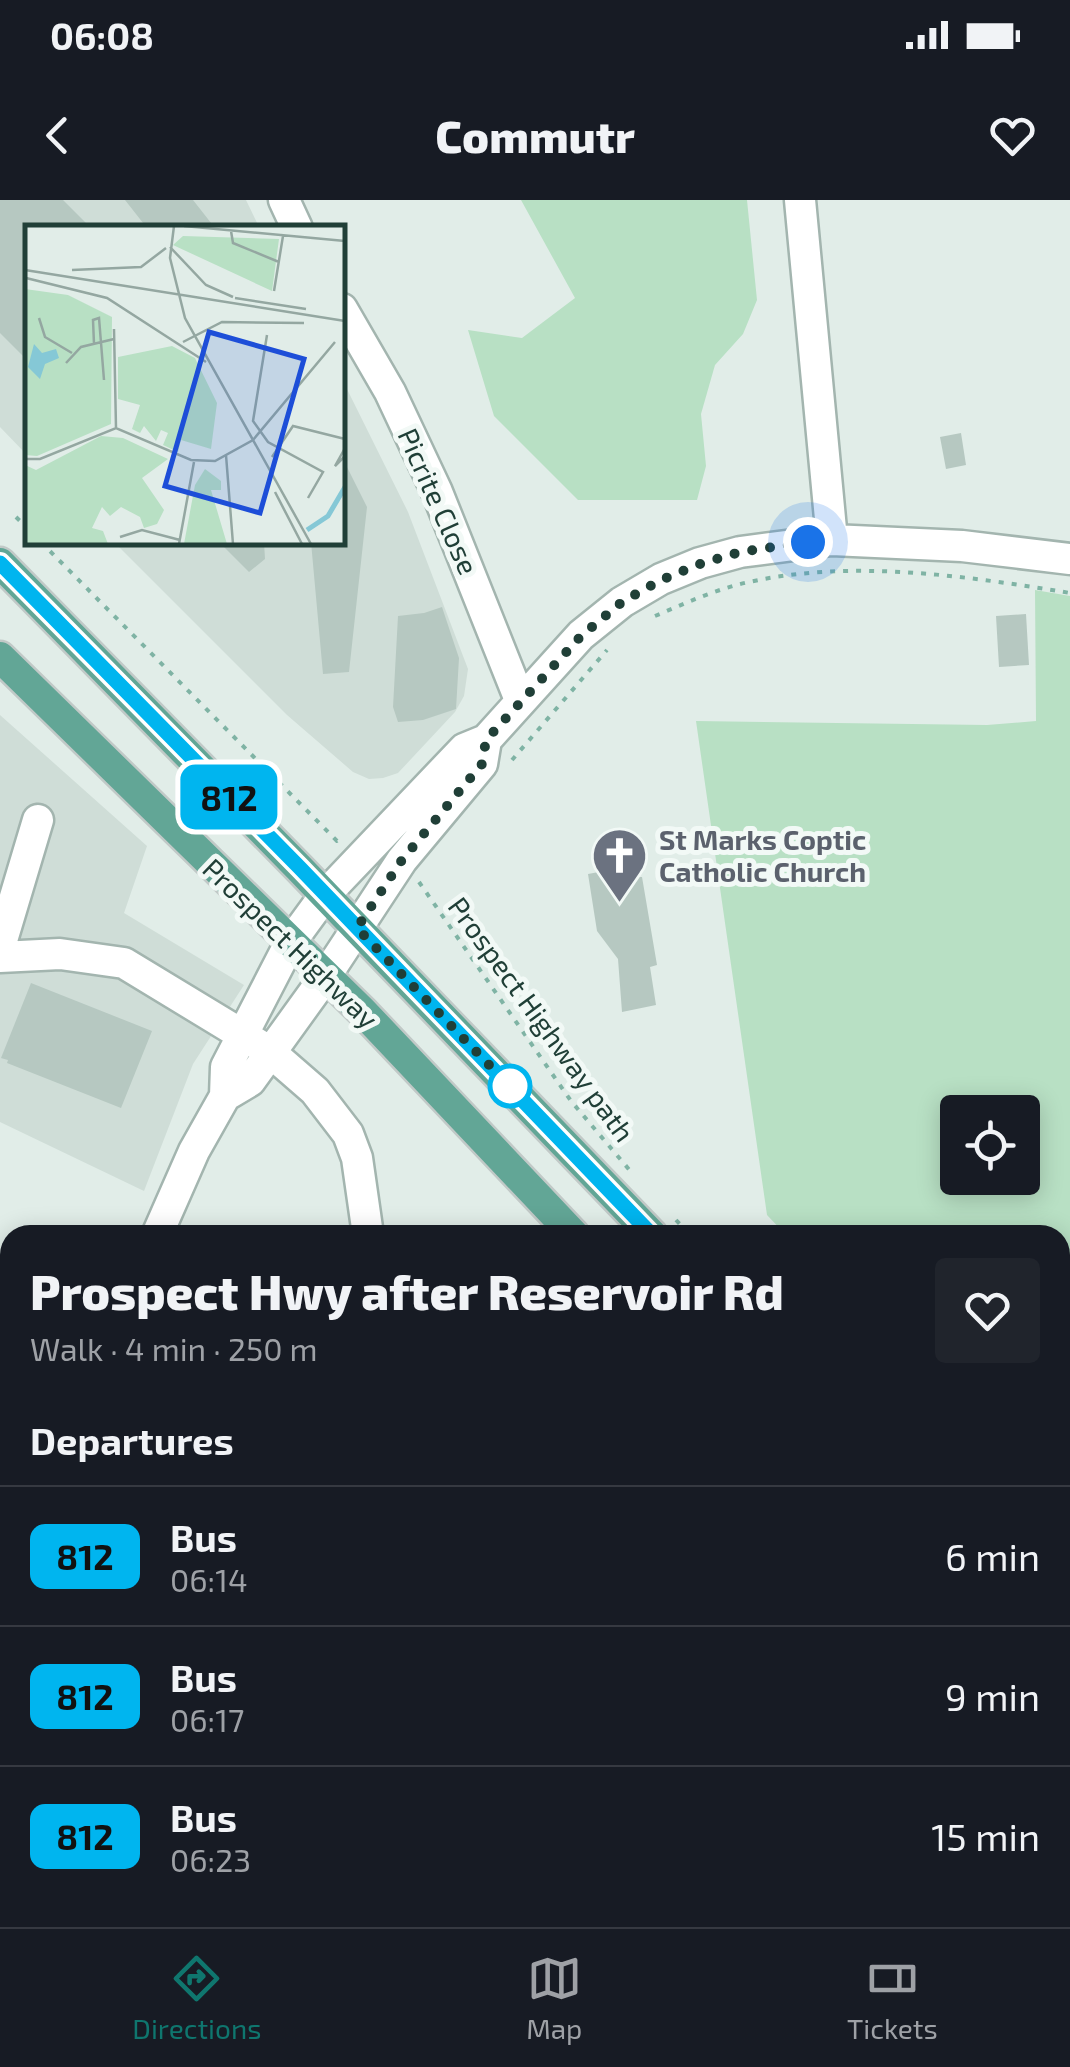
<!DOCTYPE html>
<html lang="en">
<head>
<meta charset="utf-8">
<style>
	:root { --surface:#171b24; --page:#20242c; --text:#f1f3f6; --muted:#9ea1a6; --line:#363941; --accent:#0f766e }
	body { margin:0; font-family:"Exo 2",sans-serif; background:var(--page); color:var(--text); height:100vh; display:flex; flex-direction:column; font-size:38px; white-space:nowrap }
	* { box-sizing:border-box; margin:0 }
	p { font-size:32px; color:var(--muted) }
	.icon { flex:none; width:55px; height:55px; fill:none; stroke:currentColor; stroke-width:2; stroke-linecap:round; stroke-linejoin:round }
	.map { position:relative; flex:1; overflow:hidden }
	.details { position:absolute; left:0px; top:1025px; width:1070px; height:702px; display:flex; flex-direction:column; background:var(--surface); border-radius:30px 30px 0 0; box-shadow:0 5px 25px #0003 }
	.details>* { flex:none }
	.badge { padding:0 20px; border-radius:15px; font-size:35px; line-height:65px }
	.controls { position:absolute; left:940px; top:895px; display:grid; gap:20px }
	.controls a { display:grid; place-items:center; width:100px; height:100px; border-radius:10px; background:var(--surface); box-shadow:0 5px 25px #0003; font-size:50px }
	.you { position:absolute; width:50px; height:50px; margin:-25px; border:8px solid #fff; border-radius:50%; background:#1a73e8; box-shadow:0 0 0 15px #1a73e833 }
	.map>.badge { position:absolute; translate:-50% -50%; box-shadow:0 0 0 5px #fff }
	h2 { padding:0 30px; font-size:38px; line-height:90px }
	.round { display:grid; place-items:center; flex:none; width:105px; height:105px; border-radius:10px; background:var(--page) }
	.overview { display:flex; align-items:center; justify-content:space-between; height:170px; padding:0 30px }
	h1 { font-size:48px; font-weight:800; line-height:75px }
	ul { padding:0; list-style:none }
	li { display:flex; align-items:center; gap:30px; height:140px; padding:0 30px; border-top:2px solid var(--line) }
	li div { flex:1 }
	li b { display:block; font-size:38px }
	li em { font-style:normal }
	li .badge { min-width:110px; font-weight:700; text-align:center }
	.status { display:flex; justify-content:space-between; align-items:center; height:70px; padding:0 50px; background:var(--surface); direction:ltr }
	.status svg { height:28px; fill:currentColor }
	header { display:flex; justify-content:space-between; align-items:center; height:130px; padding:0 30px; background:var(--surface); font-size:45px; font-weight:800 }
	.menu { display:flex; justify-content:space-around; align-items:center; height:140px; border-top:2px solid var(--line); background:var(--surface); font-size:28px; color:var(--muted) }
	.menu a { display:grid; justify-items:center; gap:5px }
	.menu .selected { color:var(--accent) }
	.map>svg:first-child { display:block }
	.built { fill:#cfddd7 }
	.green { fill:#b8e0c4; fill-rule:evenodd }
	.building { fill:#b6c8c1 }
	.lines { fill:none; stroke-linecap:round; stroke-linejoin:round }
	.minor-casing { stroke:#a3b5af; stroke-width:35 }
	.major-casing { stroke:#c1c9c7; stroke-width:35 }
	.highway-casing { stroke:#c1c9c7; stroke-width:35 }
	.path { stroke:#7fb3a4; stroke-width:4; stroke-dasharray:5 8; stroke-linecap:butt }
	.minor { stroke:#fff; stroke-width:30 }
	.major { stroke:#62a696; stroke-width:30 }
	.highway { stroke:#296d61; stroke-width:30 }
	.line-casing { stroke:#fff; stroke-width:22 }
	.line { stroke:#00b5ef; stroke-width:15 }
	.walk { stroke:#203f37; stroke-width:10; stroke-dasharray:0 18 }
	.stop-dot { fill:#fff; stroke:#00b5ef; stroke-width:5 }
	.labels { text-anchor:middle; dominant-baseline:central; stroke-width:10; stroke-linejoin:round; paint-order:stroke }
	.street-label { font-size:28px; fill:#203f37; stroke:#f2f9f6 }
	.worship-label { font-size:28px; font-weight:bold; fill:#5b616d; stroke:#f2f9f6; text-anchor:start }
	.inset-river { fill:none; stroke:#85c8d6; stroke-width:5 }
	.inset-road { fill:none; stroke:#94a7a1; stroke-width:2.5 }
	.view { fill:#1d4ed8; fill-opacity:0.15; stroke:#1d4ed8; stroke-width:5 }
	.inset-edge { fill:none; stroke:#203f37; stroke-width:5 }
</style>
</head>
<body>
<div class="status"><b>06:08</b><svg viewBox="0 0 49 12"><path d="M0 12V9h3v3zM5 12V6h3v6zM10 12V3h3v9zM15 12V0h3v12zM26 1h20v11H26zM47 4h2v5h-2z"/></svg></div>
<header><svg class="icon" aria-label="back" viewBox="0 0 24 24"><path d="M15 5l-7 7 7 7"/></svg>Commutr<svg class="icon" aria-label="heart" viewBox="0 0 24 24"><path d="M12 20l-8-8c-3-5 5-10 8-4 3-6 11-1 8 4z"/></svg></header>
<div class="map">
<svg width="1070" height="1727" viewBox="0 0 1070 1727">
	<rect width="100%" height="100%" fill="#e1ede8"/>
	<path class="built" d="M0,0H246L259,27L28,28L27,255L0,227Z
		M343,181L408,312L468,469L464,496L455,512L398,573L383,578L369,579L353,572L287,515L115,343L342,342Z
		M0,515L147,646L124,713L244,785L193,864L144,991L0,922Z"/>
	<path class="green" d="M521,0H747L757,100L743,134L715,165L701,214L706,266L697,300H578L494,216L468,130L522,138L575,98Z
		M1035,390L1070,396V1343L1060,1332V1035H786L767,1015L696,521L987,525L1036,521ZM958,912H1022V978H958Z"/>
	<path class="building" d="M0,0H63L91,28H28V161L0,133Z
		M125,0H193L215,28H147Z
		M961,233L966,265L946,269L940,237Z
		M342,257L367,307L349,472L323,474L311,342H342Z
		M219,342H264L265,359L249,372Z
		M442,407L459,458L456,509L423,520L398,522L393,507L398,416L424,413Z
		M1026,414L1029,465L999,467L996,416Z
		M637,665L639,677H642L657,765L650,767L656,805L622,812L618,759L597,731L588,674Z
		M31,783L152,831L121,908L7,863L8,860L1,858Z"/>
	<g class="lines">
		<defs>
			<path id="minor" d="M284,0L297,28
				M800,0L832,340
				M342,109L390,192L437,292L520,500
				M0,747L38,620
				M0,757L60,754L124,763L269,851L315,891L348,934L357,958L368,1035
				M225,896L250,881L325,777L402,660L482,564L486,540
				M157,1035L194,951L225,896L226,867L290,743L325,695L464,549L486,540L581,435L622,402L661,379L700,363L740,352L832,340L962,346L1070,359
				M0,1391L10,1368
				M441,1718L442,1727"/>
			<path id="major" d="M0,363L299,668L652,1035
				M0,457L363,812L574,1035
				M1060,1454L1070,1462
				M1060,1534L1070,1543"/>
			<path id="highway" d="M1060,1433L1070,1439"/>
		</defs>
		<use href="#minor" class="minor-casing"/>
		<use href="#major" class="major-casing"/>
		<use href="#highway" class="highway-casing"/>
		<path class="path" d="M16,317L28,329
			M41,342L337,641L341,638
			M655,416C686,403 716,389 749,382C853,359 966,376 1070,393
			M512,560L607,450
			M419,682L571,901L632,973
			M676,1020L690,1035
			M1060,1394L1070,1403"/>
		<use href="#minor" class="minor"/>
		<use href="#major" class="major"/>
		<use href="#highway" class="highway"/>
	</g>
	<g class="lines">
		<defs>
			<path id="line" d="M0,363L300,668L652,1035"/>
		</defs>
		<use href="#line" class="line-casing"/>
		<use href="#line" class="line"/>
		<path class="walk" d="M510,886L518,895L357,728L402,660L482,564L486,540L581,436L622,402L661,380L700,364L740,352L808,342"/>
	</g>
	<defs>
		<symbol id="church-pin" viewBox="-11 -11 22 30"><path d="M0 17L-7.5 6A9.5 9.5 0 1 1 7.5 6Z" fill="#6b7280" stroke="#f2f9f6"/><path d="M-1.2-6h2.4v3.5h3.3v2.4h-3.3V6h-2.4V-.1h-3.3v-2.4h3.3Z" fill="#fff"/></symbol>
	</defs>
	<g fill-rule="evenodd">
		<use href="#church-pin" x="588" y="624" width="63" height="86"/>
	</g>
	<circle class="stop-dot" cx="510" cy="886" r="20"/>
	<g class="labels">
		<g class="street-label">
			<text transform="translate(439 301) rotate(66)">Picrite Close</text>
			<text transform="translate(291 743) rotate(44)">Prospect Highway</text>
			<text transform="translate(542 819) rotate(54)">Prospect Highway path</text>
		</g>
		<g class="worship-label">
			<text x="659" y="639">St Marks Coptic<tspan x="659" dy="32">Catholic Church</tspan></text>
		</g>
	</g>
	<g transform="translate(25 25)">
		<rect width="320" height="320" fill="#e1ede8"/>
		<path d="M158,11L254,14L247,66L148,20ZM0,64L43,70L87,92L86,199L12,231L0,230ZM147,121L170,133L192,178L186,224L156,215L153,227L138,220L143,208L136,205L131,216L119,201L115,208L107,204L115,180L93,174V132ZM76,211L98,213L143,234L117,253L139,285L132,299L119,303L115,292L96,282L85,291L77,282L67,303L78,306L83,319H0V240L11,245ZM180,244L196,256V265H186L202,319H159L170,260Z" fill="#b8e0c4"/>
		<path d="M9,119L17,128L31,124L34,133L20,139L15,154L3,142Z" fill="#85c8d6"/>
		<path class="inset-river" d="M282,305L303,291L320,262"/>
		<path class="inset-road" d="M149,1L145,33L160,93L286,319M159,1L320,16M206,6L208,18L254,37M145,22L181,60L208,72M0,45L320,96M47,45L116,42L141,23M1,53L82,73L181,137M249,66L258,11M210,73L281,84M14,93L20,112L47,128M89,104L91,203M242,110L228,196L243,217L298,247L283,273M158,117L197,97L279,98M69,119L68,95L74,93L79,155M41,138L56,122L89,114M320,223L310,241L320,231M201,230L208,319M247,232L268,201L320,214M0,234H15L91,203L166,235L190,236L228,215L310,117M250,267L277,319M95,312L117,305L155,315M154,319L169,237"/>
		<path class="view" d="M184,107L279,134L235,288L140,261Z"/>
		<rect width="320" height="320" class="inset-edge"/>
	</g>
</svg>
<div class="controls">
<a><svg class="icon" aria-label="locate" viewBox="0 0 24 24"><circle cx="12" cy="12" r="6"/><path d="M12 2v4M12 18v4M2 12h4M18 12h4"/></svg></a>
</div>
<div class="you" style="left:808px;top:342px"></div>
<b class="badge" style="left:229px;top:597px;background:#00b5ef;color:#111">812</b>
<section class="details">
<div class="overview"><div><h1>Prospect Hwy after Reservoir Rd</h1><p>Walk · 4 min · 250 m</p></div><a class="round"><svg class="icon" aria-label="heart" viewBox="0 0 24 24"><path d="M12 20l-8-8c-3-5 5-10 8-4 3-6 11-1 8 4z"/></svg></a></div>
<h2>Departures</h2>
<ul>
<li><span class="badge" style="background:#00b5ef;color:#111">812</span><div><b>Bus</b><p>06:14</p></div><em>6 min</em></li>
<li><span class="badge" style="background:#00b5ef;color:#111">812</span><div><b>Bus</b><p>06:17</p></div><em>9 min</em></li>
<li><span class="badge" style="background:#00b5ef;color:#111">812</span><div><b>Bus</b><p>06:23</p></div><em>15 min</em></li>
</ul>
</section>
</div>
<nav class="menu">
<a class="selected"><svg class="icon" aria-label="directions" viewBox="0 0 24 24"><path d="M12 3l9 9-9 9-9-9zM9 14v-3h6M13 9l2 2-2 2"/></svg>Directions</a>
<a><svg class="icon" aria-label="map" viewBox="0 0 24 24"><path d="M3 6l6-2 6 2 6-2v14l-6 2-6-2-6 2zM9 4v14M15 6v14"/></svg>Map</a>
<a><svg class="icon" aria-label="tickets" viewBox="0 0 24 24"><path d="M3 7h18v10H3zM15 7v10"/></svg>Tickets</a>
</nav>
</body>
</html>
